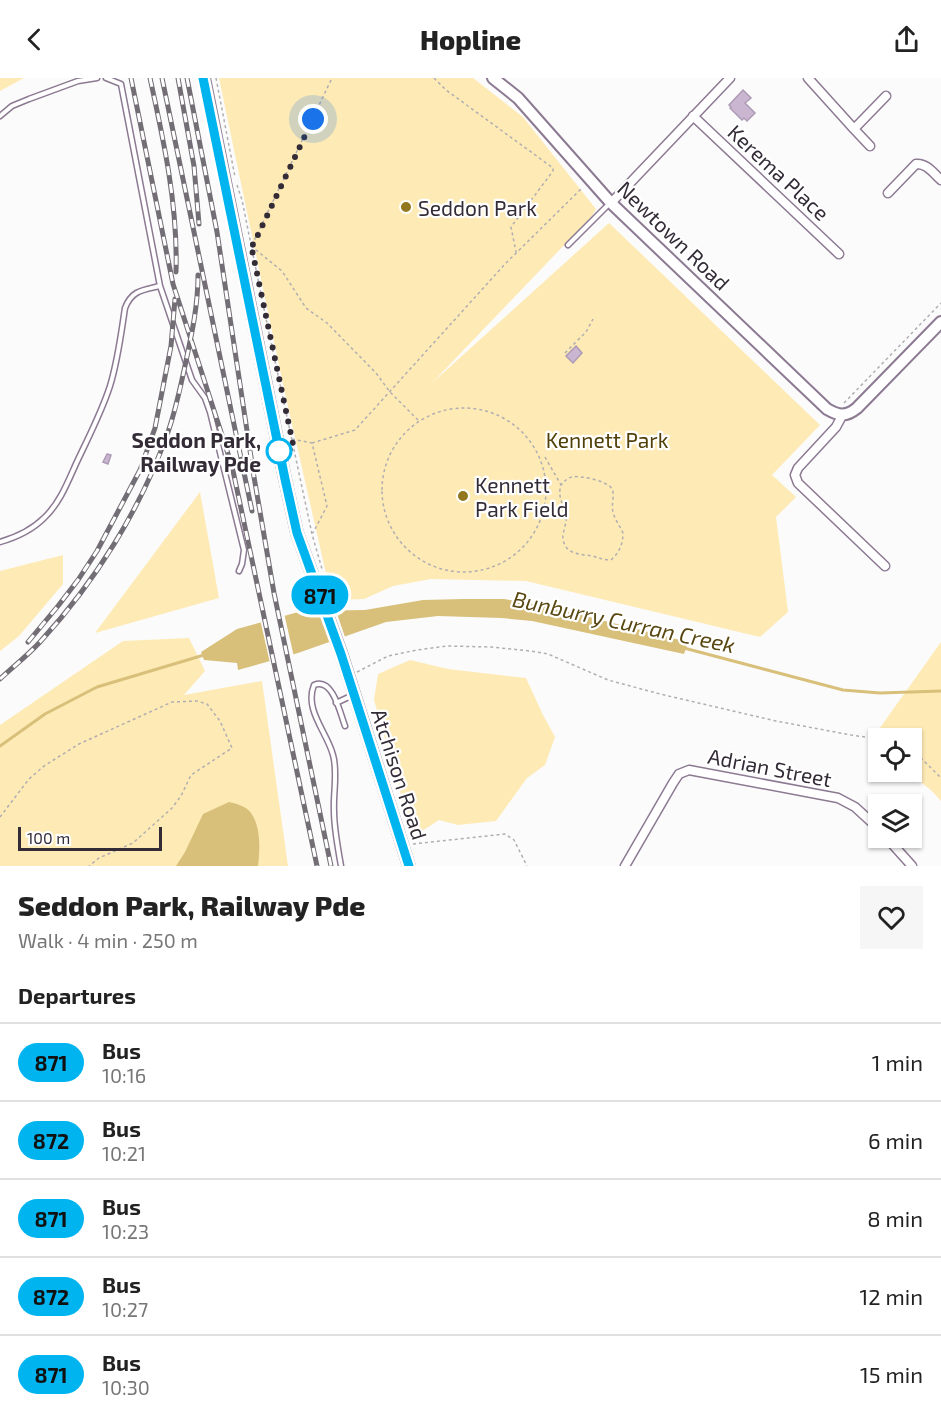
<!DOCTYPE html>
<html lang="en">
<head>
<meta charset="utf-8">
<style>
	:root { --surface:#fff; --page:#f6f6f6; --text:#222; --muted:#767676; --line:#e0e0e0 }
	body { margin:0; font-family:"Exo 2",sans-serif; background:var(--page); color:var(--text); height:100vh; display:flex; flex-direction:column; font-size:22px; white-space:nowrap }
	* { box-sizing:border-box; margin:0 }
	p { font-size:20px; color:var(--muted) }
	.icon { flex:none; width:33px; height:33px; fill:none; stroke:currentColor; stroke-width:2; stroke-linecap:round; stroke-linejoin:round }
	.map { position:relative; height:788px; overflow:hidden }
	.drawer { display:flex; flex-direction:column; background:var(--surface); flex:1 }
	.drawer>* { flex:none }
	.badge { padding:0 12px; border-radius:20px; font-size:21px; line-height:39px }
	.fabs { position:absolute; left:868px; top:650px; display:grid; gap:12px }
	.fabs a { display:grid; place-items:center; width:54px; height:54px; border-radius:0px; background:var(--surface); box-shadow:0 2px 4px #0004; font-size:30px }
	.scale { position:absolute; left:18px; bottom:15px; width:144px; box-sizing:border-box; padding-left:6px; border:3px solid #332b36; border-top:0; font-size:16px; line-height:21px; white-space:nowrap; color:#332b36; -webkit-text-stroke:4px #fff; paint-order:stroke }
	.you { position:absolute; width:30px; height:30px; margin:-15px; border:4px solid #fff; border-radius:50%; background:#1a73e8; box-shadow:0 0 0 9px #1a73e833 }
	.map>.badge { position:absolute; translate:-50% -50%; box-shadow:0 0 0 3px #fff }
	h2 { padding:0 18px; font-size:22px; line-height:54px }
	.round { display:grid; place-items:center; flex:none; width:63px; height:63px; border-radius:0px; background:var(--page) }
	.overview { display:flex; align-items:center; justify-content:space-between; height:102px; padding:0 18px }
	h1 { font-size:28px; font-weight:800; line-height:45px }
	ul { padding:0; list-style:none }
	li { display:flex; align-items:center; gap:18px; height:78px; padding:0 18px; border-top:2px solid var(--line) }
	li div { flex:1 }
	li b { display:block; font-size:22px }
	li em { font-style:normal }
	li .badge { min-width:66px; font-weight:700; text-align:center }
	header { display:flex; justify-content:space-between; align-items:center; height:78px; padding:0 18px; background:var(--surface); font-size:27px; font-weight:800 }
	.map>svg:first-child { display:block }
	.green { fill:#feeab4 }
	.water { fill:#d8c07b }
	.pier { fill:#fbfbfb }
	.lines { fill:none; stroke-linecap:round; stroke-linejoin:round }
	.stream { stroke:#d8c07b; stroke-width:3 }
	.building { fill:#cab6d1; stroke:#ad9ab5; stroke-width:1.5 }
	.lane-casing { stroke:#8c7992; stroke-width:7 }
	.street-casing { stroke:#8c7992; stroke-width:11 }
	.secondary-casing { stroke:#8c7992; stroke-width:14 }
	.path { stroke:#b1aeb2; stroke-width:1.5; stroke-dasharray:3 3; stroke-linecap:butt }
	.lane { stroke:#fff; stroke-width:4 }
	.street { stroke:#fff; stroke-width:8 }
	.secondary { stroke:#fff; stroke-width:10 }
	.rail-casing { stroke:#736e75; stroke-width:5 }
	.rail { stroke:#fff; stroke-width:3; stroke-dasharray:9; stroke-linecap:butt }
	.line-casing { stroke:#fff; stroke-width:14 }
	.line { stroke:#00b5ef; stroke-width:9 }
	.walk { stroke:#332b36; stroke-width:6; stroke-dasharray:0 10.8 }
	.poi-dot { fill:#93771e; stroke:#fff; stroke-width:2 }
	.stop-dot { fill:#fff; stroke:#00b5ef; stroke-width:3 }
	.labels { text-anchor:middle; dominant-baseline:central; stroke-width:4.5; stroke-linejoin:round; paint-order:stroke }
	.street-label { font-size:21px; fill:#332b36; stroke:#fff }
	.poi-label { font-size:21px; fill:#332b36; stroke:#fff; text-anchor:start }
	.stop-label { font-size:21px; font-weight:bold; fill:#332b36; stroke:#fff; text-anchor:end }
	.park-label { font-size:21px; fill:#503f06; stroke:#fff }
	.water-label { font-size:22px; font-style:italic; fill:#584711; stroke:#fff }
</style>
</head>
<body>
<header><svg class="icon" aria-label="back" viewBox="0 0 24 24"><path d="M15 5l-7 7 7 7"/></svg>Hopline<svg class="icon" aria-label="share" viewBox="0 0 24 24"><path d="M12 15V3M7 8l5-5 5 5M5 13v7h14v-7"/></svg></header>
<div class="map">
<svg width="941" height="788" viewBox="0 0 941 788">
	<rect width="100%" height="100%" fill="#fbfbfb"/>
	<path class="green" d="M0,0H24L0,13Z
		M219,0H473L523,39L596,131L592,138L432,305L609,145L820,347L772,397L796,419L776,439L788,534L760,559L526,503L431,501L393,508L364,521L334,522L330,513L284,311Z
		M200,414L219,520L95,555Z
		M63,477V506L19,558L0,573V493Z
		M189,560L205,593L184,617L262,603L288,788H0V647L123,563Z
		M941,564V723L932,713L907,693H912V660H879V670L873,665L877,654Z
		M410,582L448,591L526,600L543,637L555,659L545,687L527,700L496,743L458,747L439,742L422,753L406,734L374,622L378,596Z"/>
	<path class="water" d="M463,521H504L542,527L688,564L684,576L532,543L501,540L438,538L386,544L298,575L238,592L237,585L204,582L201,574L237,551L302,533L365,532L423,522Z
		M229,724C237,726 246,728 251,735C261,749 260,771 258,788H176L185,774L203,736Z"/>
	<path class="pier" d="M319,530H335L346,562L332,567Z
		M284,535L294,579L270,585L260,541Z"/>
	<g class="lines">
		<path class="stream" d="M684,570L843,612L880,615L941,613
			M0,668L45,636L97,609L204,577"/>
	</g>
	<path class="building" d="M743,12L751,20L745,25L755,35L747,43L744,40L742,42L730,30L731,29L729,27Z
		M576,268L582,275L573,285L566,278Z
		M107,376L111,377L108,386L103,384Z"/>
	<g class="lines">
		<defs>
			<path id="lane" d="M106,0L121,6L160,208L192,302L205,320L210,334L244,472L242,486L239,493
				M0,38L12,28L29,21L78,3L97,0
				M568,167L610,125
				M0,464C17,459 32,452 44,440C59,426 67,406 75,388C87,362 101,336 110,308C118,282 121,256 125,230C132,212 143,212 160,208
				M336,625L353,617
				M341,788C338,770 334,751 334,733C333,715 338,694 333,677C327,654 304,632 314,607C333,599 340,635 345,648"/>
			<path id="street" d="M808,0L854,51L886,18
				M693,38L839,176
				M854,51L870,68
				M888,115L916,86C927,85 934,96 941,102
				M611,125L730,0
				M843,336L836,349L798,390L795,397L798,405L885,488
				M886,759L912,788
				M625,788L673,705L679,696L689,692L838,720L855,729L879,751"/>
			<path id="secondary" d="M204,0L285,401L297,455L341,575L409,788
				M493,0L518,20L611,125L827,331C839,338 846,339 857,330L941,244"/>
		</defs>
		<use href="#lane" class="lane-casing"/>
		<use href="#street" class="street-casing"/>
		<use href="#secondary" class="secondary-casing"/>
		<path class="path" d="M216,0L235,99
			M434,0L446,12L553,90V93L511,149L516,174
			M237,107L242,122L265,236L312,456L322,491
			M252,167L332,0
			M251,168L282,193L306,230L327,245L376,295L390,314L419,343
			M565,275L586,254L593,241
			M844,325L941,225
			M382 412a82 82 0 1 1 164 0a82 82 0 1 1-164 0Z
			M292,361L312,365L327,428L313,455
			M312,365L355,352L505,186L582,110
			M545,379L561,407C557,420 564,426 566,438C567,447 562,454 563,461C565,477 581,476 593,478C599,480 604,482 611,482C619,475 623,466 623,455C620,448 615,442 613,434C611,426 615,417 612,411C608,403 580,397 572,399C567,400 565,403 561,407
			M357,594L388,578L417,572L447,568L491,569L530,573L548,576L608,602L660,616L776,643L851,657L879,661
			M912,671L941,700
			M0,739L29,701L44,688L79,666L172,624L197,623L207,626L220,643L232,670L191,697L181,718L172,730L133,765L99,780L89,788
			M413,766L505,756L514,762L527,788"/>
		<use href="#lane" class="lane"/>
		<use href="#street" class="street"/>
		<use href="#secondary" class="secondary"/>
		<defs>
			<path id="rail" d="M131,0L173,206L232,388L317,788
				M150,0C164,64 178,128 176,194
				M162,0L252,433
				M178,0L194,88L199,146
				M187,0L217,154L254,399L274,515L331,788
				M28,564L58,528L78,502L97,473L140,392L155,350L171,268L175,221
				M0,601C13,589 28,577 40,564C95,504 141,431 168,354C176,331 181,307 186,283C192,255 198,227 198,197"/>
		</defs>
		<use href="#rail" class="rail-casing"/>
		<use href="#rail" class="rail"/>
	</g>
	<g class="lines">
		<defs>
			<path id="line" d="M203,0L285,401L297,455L341,576L409,788"/>
		</defs>
		<use href="#line" class="line-casing"/>
		<use href="#line" class="line"/>
		<path class="walk" d="M279,373L294,371L251,167L252,168L255,163L313,41"/>
	</g>
	<g class="poi-dot">
		<circle cx="406" cy="129" r="6"/>
		<circle cx="463" cy="418" r="6"/>
	</g>
	<circle class="stop-dot" cx="279" cy="373" r="12"/>
	<g class="labels">
		<g class="street-label">
			<text transform="translate(779 94) rotate(43)">Kerema Place</text>
			<text transform="translate(674 157) rotate(44)">Newtown Road</text>
			<text transform="translate(770 689) rotate(11)">Adrian Street</text>
			<text transform="translate(400 696) rotate(72)">Atchison Road</text>
		</g>
		<g class="poi-label">
			<text x="418" y="129">Seddon Park</text>
			<text x="475" y="406">Kennett<tspan x="475" dy="24">Park Field</tspan></text>
		</g>
		<g class="stop-label">
			<text x="261" y="361">Seddon Park,<tspan x="261" dy="24">Railway Pde</tspan></text>
		</g>
		<g class="park-label">
			<text x="607" y="361">Kennett Park</text>
		</g>
		<g class="water-label">
			<text transform="translate(624 543) rotate(12)">Bunburry Curran Creek</text>
		</g>
	</g>
</svg>
<div class="fabs">
<a><svg class="icon" aria-label="locate" viewBox="0 0 24 24"><circle cx="12" cy="12" r="6"/><path d="M12 2v4M12 18v4M2 12h4M18 12h4"/></svg></a>
<a><svg class="icon" aria-label="layers" viewBox="0 0 24 24"><path d="M12 4l9 5-9 5-9-5zM3 14l9 5 9-5"/></svg></a>
</div>
<div class="scale">100 m</div>
<div class="you" style="left:313px;top:41px"></div>
<b class="badge" style="left:320px;top:517px;background:#00b5ef;color:#111">871</b>
</div>
<section class="drawer">
<div class="overview"><div><h1>Seddon Park, Railway Pde</h1><p>Walk · 4 min · 250 m</p></div><a class="round"><svg class="icon" aria-label="heart" viewBox="0 0 24 24"><path d="M12 20l-8-8c-3-5 5-10 8-4 3-6 11-1 8 4z"/></svg></a></div>
<h2>Departures</h2>
<ul>
<li><span class="badge" style="background:#00b5ef;color:#111">871</span><div><b>Bus</b><p>10:16</p></div><em>1 min</em></li>
<li><span class="badge" style="background:#00b5ef;color:#111">872</span><div><b>Bus</b><p>10:21</p></div><em>6 min</em></li>
<li><span class="badge" style="background:#00b5ef;color:#111">871</span><div><b>Bus</b><p>10:23</p></div><em>8 min</em></li>
<li><span class="badge" style="background:#00b5ef;color:#111">872</span><div><b>Bus</b><p>10:27</p></div><em>12 min</em></li>
<li><span class="badge" style="background:#00b5ef;color:#111">871</span><div><b>Bus</b><p>10:30</p></div><em>15 min</em></li>
</ul>
</section>
</body>
</html>
